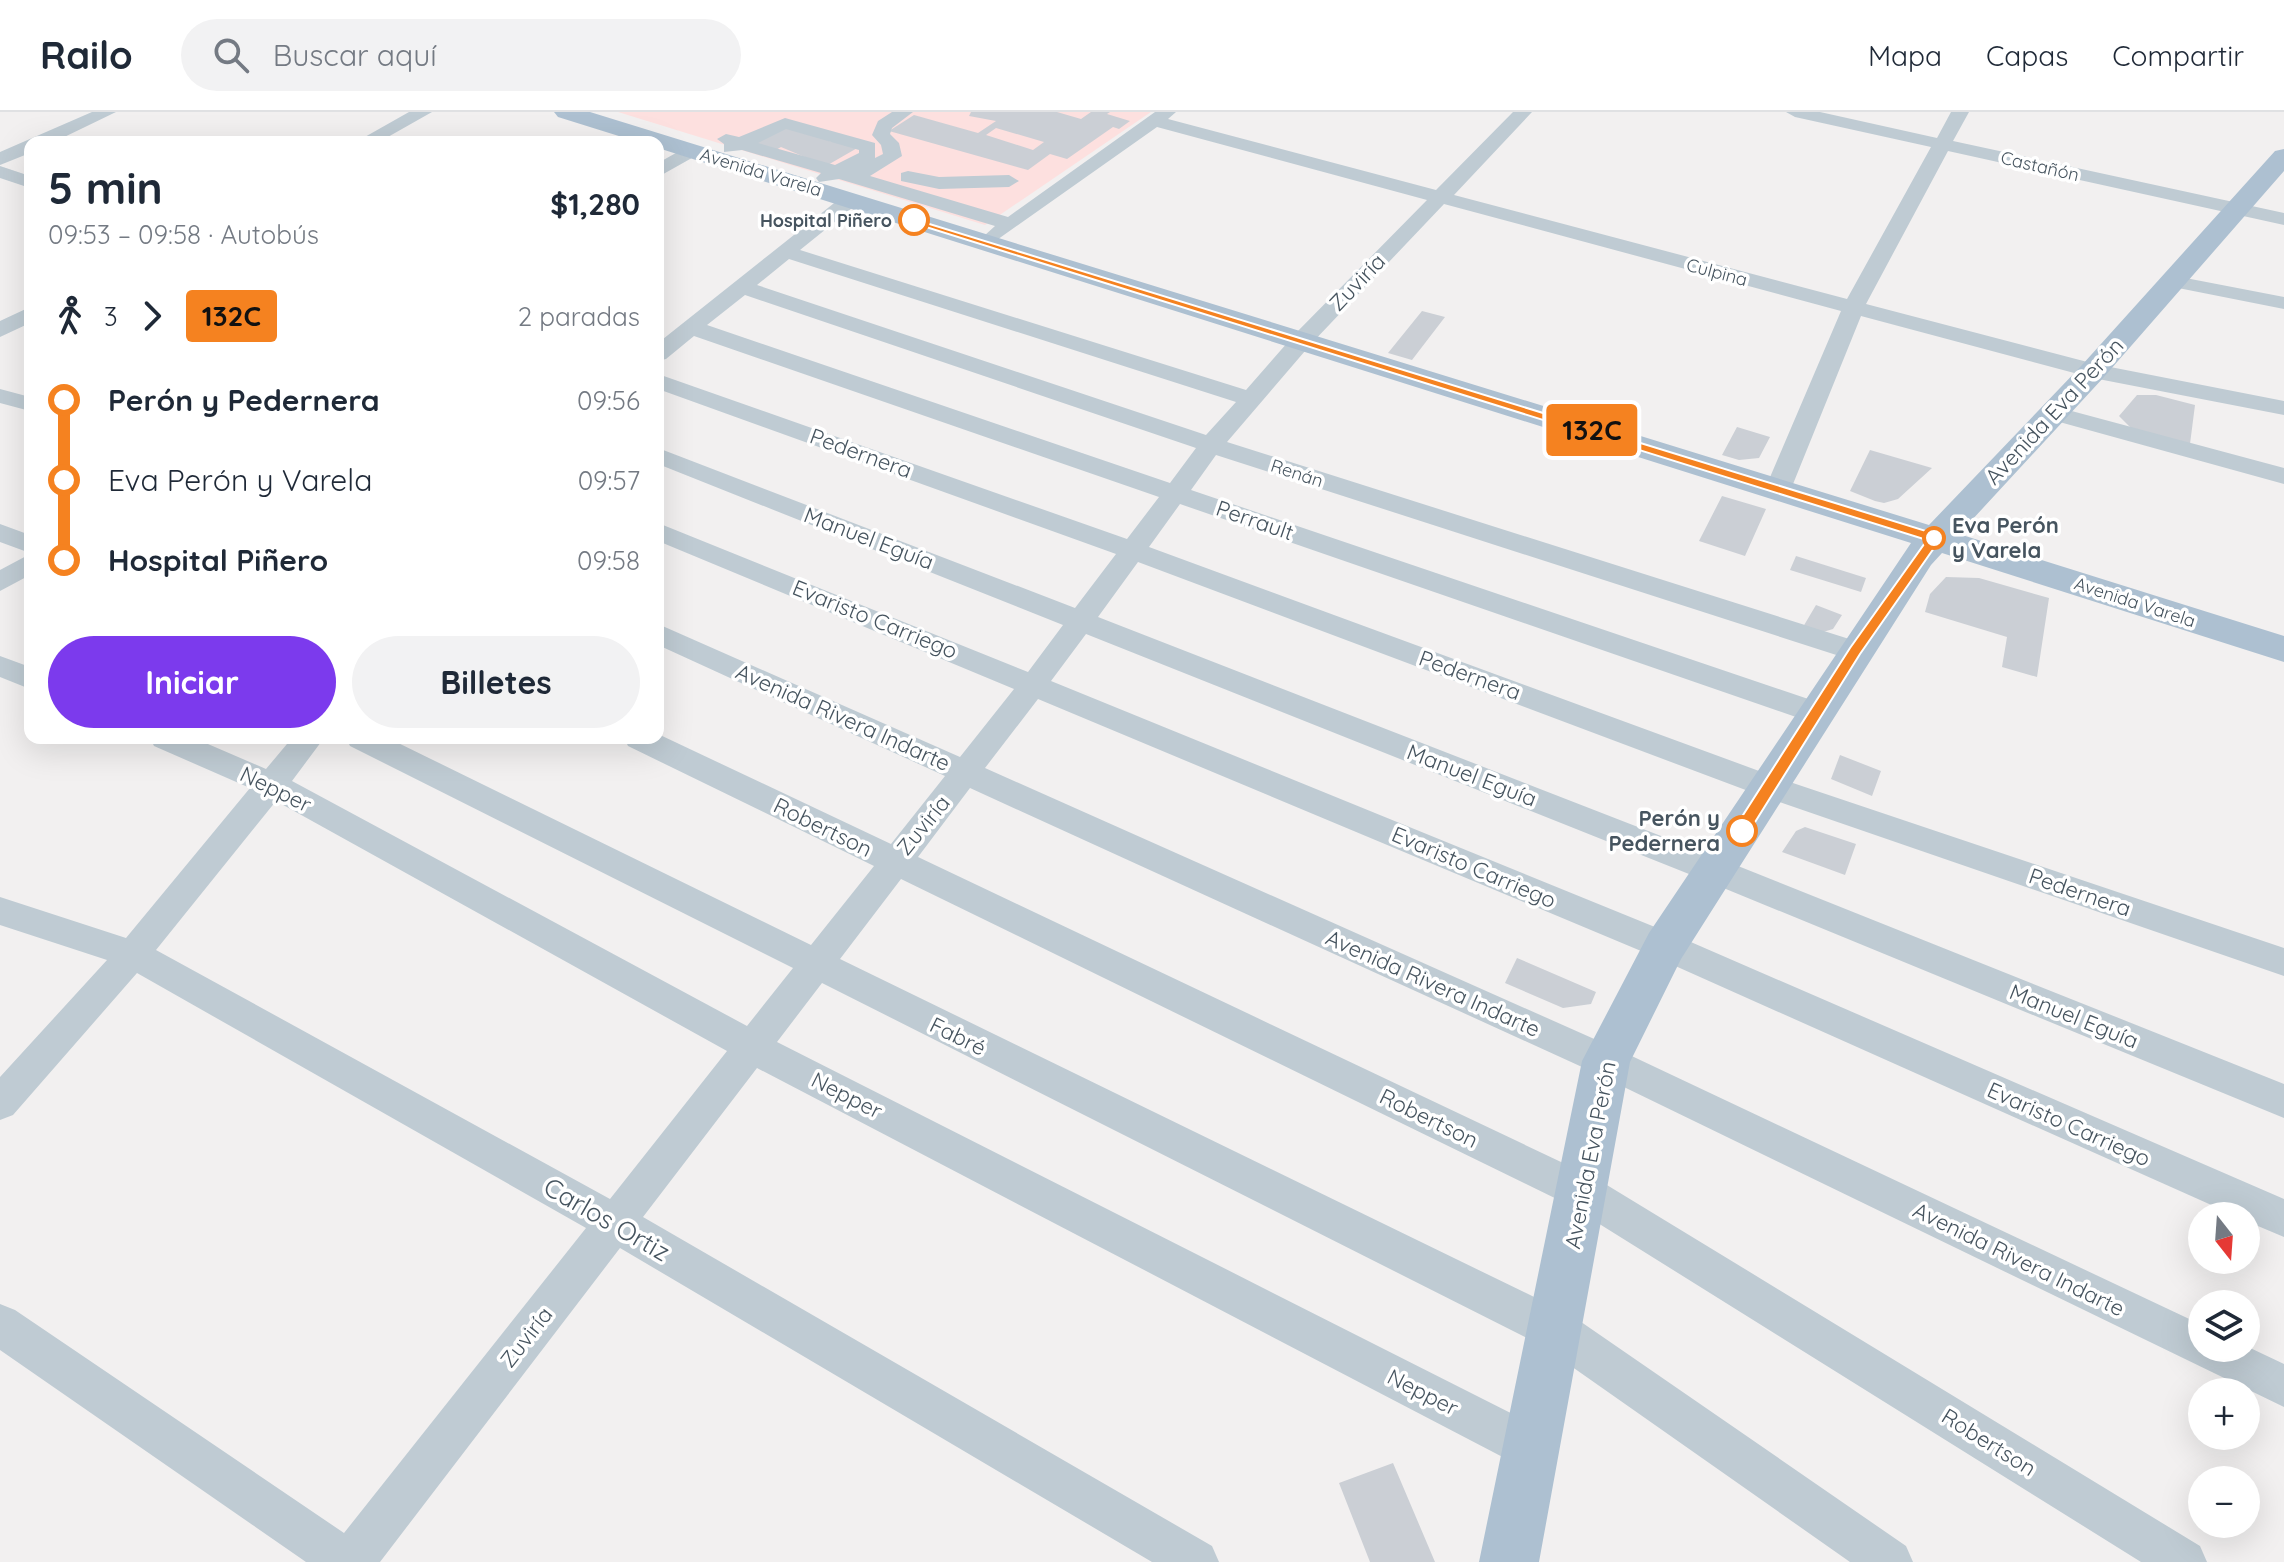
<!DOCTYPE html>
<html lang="es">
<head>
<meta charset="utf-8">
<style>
	:root { --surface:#fff; --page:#f2f2f3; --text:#1f2937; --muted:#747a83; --line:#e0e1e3; --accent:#7c3aed }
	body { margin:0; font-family:Quicksand,sans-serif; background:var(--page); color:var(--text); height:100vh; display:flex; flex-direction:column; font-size:30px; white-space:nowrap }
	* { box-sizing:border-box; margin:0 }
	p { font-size:26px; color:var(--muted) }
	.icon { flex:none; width:44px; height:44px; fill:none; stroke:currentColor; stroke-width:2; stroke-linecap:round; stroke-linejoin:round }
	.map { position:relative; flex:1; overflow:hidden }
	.panel { position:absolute; left:24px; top:24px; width:640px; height:608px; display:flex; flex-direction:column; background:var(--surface); border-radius:16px; box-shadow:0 8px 32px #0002 }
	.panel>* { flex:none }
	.badge { padding:0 16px; border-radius:6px; font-size:28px; line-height:52px }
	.needle { width:52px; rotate:163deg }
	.controls { position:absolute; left:2188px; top:1090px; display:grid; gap:16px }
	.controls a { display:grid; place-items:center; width:72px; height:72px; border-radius:50%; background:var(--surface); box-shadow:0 8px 32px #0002; font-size:40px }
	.map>.badge { position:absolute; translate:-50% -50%; box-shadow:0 0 0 4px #fff }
	.legs { display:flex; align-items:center; gap:12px; height:88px; padding:0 24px; font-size:26px }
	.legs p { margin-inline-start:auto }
	.overview { display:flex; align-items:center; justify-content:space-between; height:136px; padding:0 24px }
	h1 { font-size:44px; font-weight:700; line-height:60px }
	.action { display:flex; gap:16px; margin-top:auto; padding:16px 24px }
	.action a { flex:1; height:92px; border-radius:48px; background:var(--accent); color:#fff; font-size:32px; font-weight:700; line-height:92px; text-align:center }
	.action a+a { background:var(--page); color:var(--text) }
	ul { padding:0 24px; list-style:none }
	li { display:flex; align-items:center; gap:28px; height:80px; font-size:30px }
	li i { display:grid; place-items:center; width:12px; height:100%; margin:0 10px; background:currentColor }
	li i::after { content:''; width:20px; height:20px; margin:-10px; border:6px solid; border-radius:50%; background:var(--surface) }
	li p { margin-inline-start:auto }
	li:first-child i { background:linear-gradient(#0000 50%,currentColor 0) }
	li:last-child i { background:linear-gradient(currentColor 50%,#0000 0) }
	header { display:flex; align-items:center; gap:48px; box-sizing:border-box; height:112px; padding:0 40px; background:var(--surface); border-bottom:2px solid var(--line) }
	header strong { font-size:38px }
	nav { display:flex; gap:44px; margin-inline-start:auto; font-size:28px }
	.search { width:560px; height:72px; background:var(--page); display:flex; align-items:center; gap:20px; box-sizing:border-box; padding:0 28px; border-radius:44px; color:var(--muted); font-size:30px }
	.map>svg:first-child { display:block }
	.medical { fill:#fde0df }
	.building { fill:#cbcfd5; fill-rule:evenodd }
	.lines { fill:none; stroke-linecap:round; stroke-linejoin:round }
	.minor { fill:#bfcbd3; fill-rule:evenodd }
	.major { fill:#adc0d1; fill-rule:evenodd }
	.line-1 { fill:#f58220; stroke:#fff; stroke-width:2 }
	.stop-1-dot { fill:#fff; stroke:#f58220; stroke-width:4 }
	.labels { text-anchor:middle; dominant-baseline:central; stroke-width:7; stroke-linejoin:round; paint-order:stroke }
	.far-street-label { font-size:18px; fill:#46545f; stroke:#fff }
	.far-stop-label { font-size:18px; font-weight:bold; fill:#46545f; stroke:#fff; text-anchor:end }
	.street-label { font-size:22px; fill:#46545f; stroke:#fff }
	.stop-label { font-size:22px; font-weight:bold; fill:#46545f; stroke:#fff; text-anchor:start }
	.near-street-label { font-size:26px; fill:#46545f; stroke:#fff }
</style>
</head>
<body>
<header>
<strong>Railo</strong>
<div class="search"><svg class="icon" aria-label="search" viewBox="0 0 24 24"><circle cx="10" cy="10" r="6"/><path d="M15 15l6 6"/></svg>Buscar aquí</div>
<nav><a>Mapa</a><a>Capas</a><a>Compartir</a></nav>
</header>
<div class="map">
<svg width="2284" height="1450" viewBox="0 0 2284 1450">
	<rect width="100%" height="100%" fill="#f2f0f0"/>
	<path class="medical" d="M618,0H1151L985,113Z"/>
	<path class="building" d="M971,0H1057L1081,7L1091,0H1110L1107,2L1130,9L1119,17L1113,15L1067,47L1050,42L1028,58L889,19L914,3L978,21L996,9L969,4ZM996,16L1044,30L1033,38L986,23Z
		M784,12L832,30L836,28L859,35L826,54L781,35L774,39L749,31Z
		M1422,199L1445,205L1412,248L1388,241Z
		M2137,283H2156L2195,293L2190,332L2131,316L2119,304Z
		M1737,315L1770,325L1759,346L1739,348L1722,343Z
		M1870,338L1932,356L1898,387L1884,391L1875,389L1850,379Z
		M1722,384L1766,397L1745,444L1699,429Z
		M1796,444L1866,466L1861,480L1790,458Z
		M1946,465L1979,466L2049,486L2037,565L2002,555L2007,525L1925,500L1930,482Z
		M1816,493L1842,503L1833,517L1823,520L1803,515Z
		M1840,643L1881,659L1872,684L1831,667Z
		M1805,715L1856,732L1845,763L1782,740L1796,719Z
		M1517,846L1596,880L1591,892L1563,896L1505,871Z
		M1393,1351L1435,1450H1370L1339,1371Z"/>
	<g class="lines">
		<path class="minor" d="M92,0H116L54,30H30V41L0,53V40Z
			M409,0H432L379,30H356Z
			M892,0H913L892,16L890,22L899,31L902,44L870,64L1008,105L1155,0H1176L1168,7L1436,78L1513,0H1532L1454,83L1847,187L1931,35L1795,5L1786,0H1820L1937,26L1951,0H1969L1953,29L2284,101V113L1948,39L1866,192L2095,252L2284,289V303L2093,266L1861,204L1791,377L1778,385L1765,377L1841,199L1444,92L1311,232L1227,330L1865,532L1869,539L1865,546L1855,549L1216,343L1191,378L1826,593L1831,601L1826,609L1816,612L1180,392L1149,435L1781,667L2284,836V864L1759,683L1138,450L1098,505L1728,750L2284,972V1006L1704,768L1086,522L1051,569L1677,824L2284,1087V1125L2246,1109V1104H2236L1653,844L1038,587L985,656L1619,938L2202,1213V1236L2246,1234L2284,1252V1295L1593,960L970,676L918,745L1597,1067L2200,1434L2207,1450H2141L1569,1093L901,767L840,847L1571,1203L1906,1434L1913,1450H1850L1541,1233L822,871L777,930L1548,1320L1554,1336L1548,1352L1532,1358L1516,1352L757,956L643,1105L1212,1434L1219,1450H1152L620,1136L380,1450H306L0,1238V1192L15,1198L344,1421L586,1116L137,861L13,1003L0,1008V965L107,848L0,813V785L126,826L250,676L154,634L150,626H194L266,657L292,626H324L292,669L747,914L793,856L350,634L346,626H388L811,833L874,754L628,634L624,626H658V622L891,732L945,664L658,533V512L960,645L1014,577L658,429V411L1028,560L1063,513L658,352V336L1075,496L1116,442L658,277V262L1127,427L1159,385L694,224L666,247L658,249V231L843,84L850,82L860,88L857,92L800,138L1246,278L1295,222L1427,88L1157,15L994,130L984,124L995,114L839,67L819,70L816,66L821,61L742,38L724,40V32L717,27L726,22L739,25L785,6L875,31V46L883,42L881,33L872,23L878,9ZM786,17L859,38V41L835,53L758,31ZM789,147L1236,290L1206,323L757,173ZM745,183L1196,336L1170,371L707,213ZM276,689L727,939L610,1087L156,838Z
			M692,32L701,38L699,42L658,65V51Z
			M0,54L30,64V76L0,66Z
			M908,59L939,65L1009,63L1019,69L1009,75L939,77L901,69V61Z
			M2170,163L2284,185V197L2163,173L2159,169L2163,165Z
			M30,195V211L0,225V209Z
			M0,277L30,285V299L0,291Z
			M2053,294L2284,356V372L2045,306L2041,301Z
			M0,412L30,423V441L0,430Z
			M30,442V463L0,479V458Z
			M0,544L30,555V577L0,565Z"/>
		<path class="major" d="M554,0H590L1929,413L2082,253L2275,39L2284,37V59L2104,265L1959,422L2284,524V550L1942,441L1931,453L1681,847L1630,950L1539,1450H1479L1582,949L1649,821L1911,431L658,36V30H638L558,5Z"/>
	</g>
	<path class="line-1" d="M910,106L1939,423L1941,426L1860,542L1747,723L1742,725L1734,719L1736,714L1850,536L1927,428L910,110Z"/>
	<g class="stop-1-dot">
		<circle cx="914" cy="108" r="14"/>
		<circle cx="1934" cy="426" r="10"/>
		<circle cx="1742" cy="719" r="14"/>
	</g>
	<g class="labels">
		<g class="far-street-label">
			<text transform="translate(2040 54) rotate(13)">Castañón</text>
			<text transform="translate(761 60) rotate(17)">Avenida Varela</text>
			<text transform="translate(1717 160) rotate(15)">Culpina</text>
			<text transform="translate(1297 361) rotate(18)">Renán</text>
			<text transform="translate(2135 490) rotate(18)">Avenida Varela</text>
		</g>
		<g class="far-stop-label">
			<text x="892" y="108">Hospital Piñero</text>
		</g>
		<g class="street-label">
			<text transform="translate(1357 170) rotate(-46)">Zuviría</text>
			<text transform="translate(2054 299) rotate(-47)">Avenida Eva Perón</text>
			<text transform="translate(861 341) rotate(20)">Pedernera</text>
			<text transform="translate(1255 408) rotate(19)">Perrault</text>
			<text transform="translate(869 426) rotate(21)">Manuel Eguía</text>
			<text transform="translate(875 507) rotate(22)">Evaristo Carriego</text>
			<text transform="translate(1470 563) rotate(20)">Pedernera</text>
			<text transform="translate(843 605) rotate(24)">Avenida Rivera Indarte</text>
			<text transform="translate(1472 663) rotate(21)">Manuel Eguía</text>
			<text transform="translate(276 677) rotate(26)">Nepper</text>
			<text transform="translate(923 713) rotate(-51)">Zuviría</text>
			<text transform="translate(823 715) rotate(26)">Robertson</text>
			<text transform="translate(1474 755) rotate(23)">Evaristo Carriego</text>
			<text transform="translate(2080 780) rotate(19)">Pedernera</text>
			<text transform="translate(1433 871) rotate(24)">Avenida Rivera Indarte</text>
			<text transform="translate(2074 904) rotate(22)">Manuel Eguía</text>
			<text transform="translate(958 924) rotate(26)">Fabré</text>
			<text transform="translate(847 983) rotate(27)">Nepper</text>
			<text transform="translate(1429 1006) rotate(26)">Robertson</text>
			<text transform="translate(2069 1012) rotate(24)">Evaristo Carriego</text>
			<text transform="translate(1590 1043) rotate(-79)">Avenida Eva Perón</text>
			<text transform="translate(2019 1147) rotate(26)">Avenida Rivera Indarte</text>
			<text transform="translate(526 1225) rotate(-52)">Zuviría</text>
			<text transform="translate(1423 1280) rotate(27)">Nepper</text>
			<text transform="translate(1989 1330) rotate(32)">Robertson</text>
		</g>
		<g class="stop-label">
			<text x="1952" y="413">Eva Perón<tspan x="1952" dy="25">y Varela</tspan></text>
			<text x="1720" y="706" text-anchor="end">Perón y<tspan x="1720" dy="25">Pedernera</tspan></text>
		</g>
		<g class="near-street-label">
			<text transform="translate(607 1107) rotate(30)">Carlos Ortiz</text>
		</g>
	</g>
</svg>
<div class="controls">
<a><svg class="needle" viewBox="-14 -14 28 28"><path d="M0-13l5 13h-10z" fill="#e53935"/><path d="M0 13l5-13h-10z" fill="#747a83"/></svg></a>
<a><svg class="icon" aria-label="layers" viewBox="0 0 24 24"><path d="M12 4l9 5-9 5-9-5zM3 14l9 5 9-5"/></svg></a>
<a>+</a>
<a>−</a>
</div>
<b class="badge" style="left:1592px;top:318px;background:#f58220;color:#111">132C</b>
<section class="panel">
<div class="overview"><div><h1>5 min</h1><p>09:53 – 09:58 · Autobús</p></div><b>$1,280</b></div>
<div class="legs"><svg class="icon" aria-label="walk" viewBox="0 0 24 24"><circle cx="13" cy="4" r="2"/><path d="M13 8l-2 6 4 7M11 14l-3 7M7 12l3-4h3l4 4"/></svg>3<svg class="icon" aria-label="forward" viewBox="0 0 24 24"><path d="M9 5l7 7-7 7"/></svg><b class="badge" style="background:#f58220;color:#111">132C</b><p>2 paradas</p></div>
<ul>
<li><i style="color:#f58220"></i><b>Perón y Pedernera</b><p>09:56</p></li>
<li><i style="color:#f58220"></i><span>Eva Perón y Varela</span><p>09:57</p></li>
<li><i style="color:#f58220"></i><b>Hospital Piñero</b><p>09:58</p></li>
</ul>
<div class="action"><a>Iniciar</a><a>Billetes</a></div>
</section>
</div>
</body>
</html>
